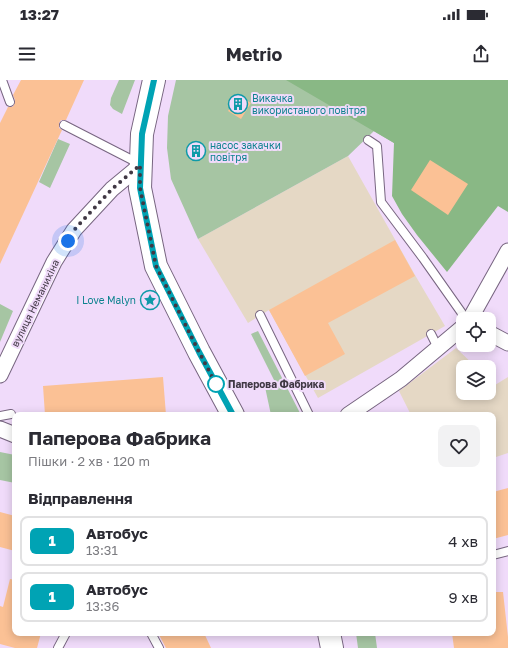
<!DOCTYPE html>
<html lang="uk">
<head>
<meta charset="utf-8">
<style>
	:root { --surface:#fff; --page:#f2f2f3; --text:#2b2b33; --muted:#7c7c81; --line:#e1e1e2 }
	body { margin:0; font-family:"Golos Text",sans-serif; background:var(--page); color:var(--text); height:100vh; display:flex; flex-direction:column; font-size:15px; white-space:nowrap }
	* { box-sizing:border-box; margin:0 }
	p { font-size:13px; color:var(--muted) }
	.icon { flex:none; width:22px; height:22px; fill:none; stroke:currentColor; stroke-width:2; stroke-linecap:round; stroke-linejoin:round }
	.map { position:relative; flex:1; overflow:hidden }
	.details { position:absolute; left:12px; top:332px; width:484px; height:224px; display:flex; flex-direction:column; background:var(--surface); border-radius:8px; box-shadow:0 2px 10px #0003 }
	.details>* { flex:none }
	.badge { padding:0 8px; border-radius:6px; font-size:14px; line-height:26px }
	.tools { position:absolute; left:456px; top:232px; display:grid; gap:8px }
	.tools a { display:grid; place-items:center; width:40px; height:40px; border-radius:8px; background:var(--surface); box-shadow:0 2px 10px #0003; font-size:20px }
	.you { position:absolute; width:20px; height:20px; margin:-10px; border:3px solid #fff; border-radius:50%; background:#1a73e8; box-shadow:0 0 0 6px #1a73e833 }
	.map>.badge { position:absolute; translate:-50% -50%; box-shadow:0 0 0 2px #fff }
	h2 { padding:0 16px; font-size:15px; line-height:36px }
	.round { display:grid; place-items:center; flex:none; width:42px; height:42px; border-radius:8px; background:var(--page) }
	.headline { display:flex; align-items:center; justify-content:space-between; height:68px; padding:0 16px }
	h1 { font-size:19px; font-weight:700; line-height:30px }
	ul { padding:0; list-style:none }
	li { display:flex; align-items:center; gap:12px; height:50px; margin:0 8px 6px; padding:0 8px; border:2px solid var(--line); border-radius:8px }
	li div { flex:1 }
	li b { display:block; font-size:15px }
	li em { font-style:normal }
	li .badge { min-width:44px; font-weight:700; text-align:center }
	.status { display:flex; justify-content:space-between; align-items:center; height:28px; padding:0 20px; background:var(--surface); direction:ltr }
	.status svg { height:11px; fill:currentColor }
	header { display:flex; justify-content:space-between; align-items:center; height:52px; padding:0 16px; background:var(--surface); font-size:18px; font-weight:700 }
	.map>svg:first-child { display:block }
	.industrial { fill:#e5d8c5 }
	.green { fill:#a6c5a3 }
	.forest { fill:#89b885 }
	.building { fill:#fbc195 }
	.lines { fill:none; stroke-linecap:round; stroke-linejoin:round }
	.service-casing { stroke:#776580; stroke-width:10 }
	.minor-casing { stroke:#776580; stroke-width:17 }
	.secondary-casing { stroke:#776580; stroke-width:24 }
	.service { stroke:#fff; stroke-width:8 }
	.minor { stroke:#fff; stroke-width:15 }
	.secondary { stroke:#fff; stroke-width:22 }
	.line-casing { stroke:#fff; stroke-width:9 }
	.line { stroke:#00a3b4; stroke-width:6 }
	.walk { stroke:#403844; stroke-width:4; stroke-dasharray:0 7.2 }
	.stop-dot { fill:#fff; stroke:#00a3b4; stroke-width:2 }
	.labels { text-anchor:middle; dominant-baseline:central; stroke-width:4; stroke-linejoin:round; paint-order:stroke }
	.culture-label { font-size:10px; fill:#0d838f; stroke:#f0dbfa; text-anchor:start }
	.street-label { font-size:10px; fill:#403844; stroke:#f0dbfa }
	.stop-label { font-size:10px; font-weight:bold; fill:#403844; stroke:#f0dbfa; text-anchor:start }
</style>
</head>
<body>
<div class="status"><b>13:27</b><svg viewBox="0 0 49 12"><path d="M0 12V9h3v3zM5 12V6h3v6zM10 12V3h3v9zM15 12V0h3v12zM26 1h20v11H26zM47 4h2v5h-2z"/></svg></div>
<header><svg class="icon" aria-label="menu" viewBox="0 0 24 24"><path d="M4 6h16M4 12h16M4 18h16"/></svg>Metrio<svg class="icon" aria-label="share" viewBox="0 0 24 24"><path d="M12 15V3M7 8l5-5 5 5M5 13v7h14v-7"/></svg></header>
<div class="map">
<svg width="508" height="568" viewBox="0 0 508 568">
	<rect width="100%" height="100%" fill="#f0dbfa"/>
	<path class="industrial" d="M348,76L415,195L445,246L318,318L269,230L248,243L198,159Z
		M456,268L476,287H463V313H489V300L495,305L508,297V373L493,378V335H411L399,311Z"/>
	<path class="green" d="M119,0H135L122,34L113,29L110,25L111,18Z
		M176,0H508L394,63L374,51L348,76L198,159L171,99L167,68L168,36Z
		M58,59L70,64L50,108L39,102Z
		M0,224L13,231L0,262Z
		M258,251L301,335H271L265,307L275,302L251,254Z
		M0,372L15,375V403L0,400Z
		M356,553H375L377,568H358Z"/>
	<path class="forest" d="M286,0H508V132L498,126L447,192L417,155L402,134L392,116L394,63Z"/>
	<path class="building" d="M21,0H84L66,40H61L59,43V48L62,50L0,184V43L8,27H12L14,25L15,20L13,15Z
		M238,15L251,23L241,39L228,31Z
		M430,80L468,104L448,135L411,110Z
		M395,160L415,196L328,243L345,274L305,296L269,230Z
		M163,297L166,335H45L43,306Z
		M508,408V455L493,459V412Z
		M0,432L15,436V471L0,467Z
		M10,499L15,500V553H41L37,568H15L0,564V526L3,527Z
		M493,512H503L508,557V568H454L452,553H493Z
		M158,553H204L211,568H166Z"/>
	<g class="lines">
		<defs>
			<path id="service" d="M2,0L10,22
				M64,45L140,84
				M368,60L377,66L381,122L423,178L466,239
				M260,235L309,335
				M431,254L438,268
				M0,336L11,334
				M493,475L508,471
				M151,553L159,568
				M58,568L66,553"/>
			<path id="minor" d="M470,239L508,171
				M489,253L508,263
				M0,295L54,182L74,150L112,109L141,85
				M348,335L401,299L463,247
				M0,349L15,355"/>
			<path id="secondary" d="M154,0L142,54L140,108L156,186L199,272L233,335
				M329,553L332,568"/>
		</defs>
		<use href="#service" class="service-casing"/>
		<use href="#minor" class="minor-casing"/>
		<use href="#secondary" class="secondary-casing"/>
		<use href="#service" class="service"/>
		<use href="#minor" class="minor"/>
		<use href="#secondary" class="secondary"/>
	</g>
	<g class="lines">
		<defs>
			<path id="line" d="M154,0L142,54L140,108L156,186L199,272L233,335"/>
		</defs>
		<use href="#line" class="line-casing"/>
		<use href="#line" class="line"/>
		<path class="walk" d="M68,161L74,150L112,109L140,85V108L156,186L199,272L216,304"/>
	</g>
	<defs>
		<symbol id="building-ring" viewBox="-11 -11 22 22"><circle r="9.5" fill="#f0dbfa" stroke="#0f9aa8" stroke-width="1.5"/><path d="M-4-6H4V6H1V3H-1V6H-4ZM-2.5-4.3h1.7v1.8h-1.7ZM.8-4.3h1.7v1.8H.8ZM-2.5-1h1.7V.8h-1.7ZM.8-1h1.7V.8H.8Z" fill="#0f9aa8"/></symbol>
		<symbol id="sight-ring" viewBox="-11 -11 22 22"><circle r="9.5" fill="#f0dbfa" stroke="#0f9aa8" stroke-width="1.5"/><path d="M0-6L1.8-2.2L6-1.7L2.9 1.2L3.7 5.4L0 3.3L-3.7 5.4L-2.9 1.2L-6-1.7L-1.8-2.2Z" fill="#0f9aa8"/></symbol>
	</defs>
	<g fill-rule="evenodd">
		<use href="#building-ring" x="227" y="13" width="22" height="22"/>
		<use href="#building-ring" x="185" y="60" width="22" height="22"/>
		<use href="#sight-ring" x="139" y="209" width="22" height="22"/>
	</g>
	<circle class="stop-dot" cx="216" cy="304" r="8"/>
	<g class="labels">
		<g class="culture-label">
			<text x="252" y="18">Викачка<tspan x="252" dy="12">використаного повітря</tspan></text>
			<text x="210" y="65">насос закачки<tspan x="210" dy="12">повітря</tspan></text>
			<text x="136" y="220" text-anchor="end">I Love Malyn</text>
		</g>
		<g class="street-label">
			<text transform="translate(35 223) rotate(-64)">вулиця Неманихіна</text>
		</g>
		<g class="stop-label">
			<text x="228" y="304">Паперова Фабрика</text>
		</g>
	</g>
</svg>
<div class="tools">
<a><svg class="icon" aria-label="locate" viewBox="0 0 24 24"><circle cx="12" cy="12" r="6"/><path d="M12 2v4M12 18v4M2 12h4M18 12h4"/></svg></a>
<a><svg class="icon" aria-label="layers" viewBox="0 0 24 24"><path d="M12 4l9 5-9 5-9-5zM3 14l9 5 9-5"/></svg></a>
</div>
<div class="you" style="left:68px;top:161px"></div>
<section class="details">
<div class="headline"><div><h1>Паперова Фабрика</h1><p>Пішки · 2 хв · 120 m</p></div><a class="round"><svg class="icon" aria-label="heart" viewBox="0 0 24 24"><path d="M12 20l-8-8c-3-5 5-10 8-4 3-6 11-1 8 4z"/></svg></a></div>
<h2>Відправлення</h2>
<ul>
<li><span class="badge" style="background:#00a3b4;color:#fff">1</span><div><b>Автобус</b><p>13:31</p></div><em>4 хв</em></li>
<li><span class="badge" style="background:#00a3b4;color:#fff">1</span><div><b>Автобус</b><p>13:36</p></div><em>9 хв</em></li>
</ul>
</section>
</div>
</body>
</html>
